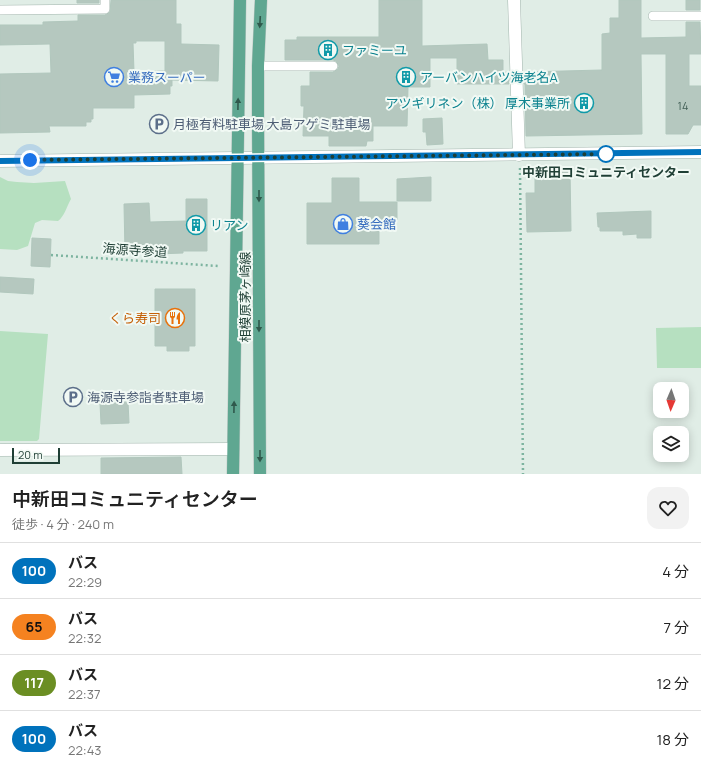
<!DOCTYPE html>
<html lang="ja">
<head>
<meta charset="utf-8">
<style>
	:root { --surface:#fff; --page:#f2f2f2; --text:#222; --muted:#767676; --line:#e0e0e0 }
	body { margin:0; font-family:Manrope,"Noto Sans JP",sans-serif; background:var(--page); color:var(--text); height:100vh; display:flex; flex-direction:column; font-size:15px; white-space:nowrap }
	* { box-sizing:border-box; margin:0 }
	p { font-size:13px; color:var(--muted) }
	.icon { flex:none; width:22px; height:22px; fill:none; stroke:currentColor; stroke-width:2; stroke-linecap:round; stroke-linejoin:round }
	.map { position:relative; height:474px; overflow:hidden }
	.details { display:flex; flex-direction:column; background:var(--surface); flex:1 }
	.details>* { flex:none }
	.badge { padding:0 8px; border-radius:13px; font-size:14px; line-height:26px }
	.needle { width:26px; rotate:182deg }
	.buttons { position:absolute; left:653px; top:382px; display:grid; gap:8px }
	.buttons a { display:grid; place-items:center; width:36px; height:36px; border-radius:8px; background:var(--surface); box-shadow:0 2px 10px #0003; font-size:20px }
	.scale { position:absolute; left:12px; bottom:10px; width:48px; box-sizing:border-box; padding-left:4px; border:2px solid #1f3f35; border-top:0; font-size:11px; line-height:14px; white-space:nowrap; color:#1f3f35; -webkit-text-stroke:3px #f1f9f4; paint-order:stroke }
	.you { position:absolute; width:20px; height:20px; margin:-10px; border:3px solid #fff; border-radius:50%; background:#1a73e8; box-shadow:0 0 0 6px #1a73e833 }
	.map>.badge { position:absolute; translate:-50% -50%; box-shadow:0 0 0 2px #fff }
	.round { display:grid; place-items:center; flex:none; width:42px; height:42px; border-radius:12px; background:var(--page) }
	.overview { display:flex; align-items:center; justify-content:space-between; height:68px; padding:0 12px }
	h1 { font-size:19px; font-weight:600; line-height:30px }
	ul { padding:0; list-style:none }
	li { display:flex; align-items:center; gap:12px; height:56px; padding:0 12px; border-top:1px solid var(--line) }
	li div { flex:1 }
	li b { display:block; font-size:15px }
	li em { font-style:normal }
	li .badge { min-width:44px; font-weight:700; text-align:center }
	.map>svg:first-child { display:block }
	.green { fill:#b6e0c0 }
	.building { fill:#b5c8bf; stroke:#b1c7bd; fill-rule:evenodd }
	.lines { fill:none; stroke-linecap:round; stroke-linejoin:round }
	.service-casing { stroke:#a2b5ad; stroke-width:10 }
	.minor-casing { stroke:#a2b5ad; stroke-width:13 }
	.tertiary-casing { stroke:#a2b5ad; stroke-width:13 }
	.primary-casing { stroke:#c0c9c6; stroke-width:13 }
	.path { stroke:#7db4a0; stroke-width:2.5; stroke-dasharray:2 3; stroke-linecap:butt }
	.service { stroke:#fff; stroke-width:9 }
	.minor { stroke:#fff; stroke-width:12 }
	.tertiary { stroke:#fff; stroke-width:12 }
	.primary { stroke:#5fa791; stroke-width:12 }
	.oneway { fill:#2f594c }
	.line-casing { stroke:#fff; stroke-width:9 }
	.line { stroke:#0072bc; stroke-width:6 }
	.walk { stroke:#1f3f35; stroke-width:4; stroke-dasharray:0 7.2 }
	.stop-dot { fill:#fff; stroke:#0072bc; stroke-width:2 }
	.labels { text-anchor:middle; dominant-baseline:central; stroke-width:4; stroke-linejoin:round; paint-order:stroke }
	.number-label { font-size:11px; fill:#446158 }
	.culture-label { font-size:13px; fill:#0d838f; stroke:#f1f9f4; text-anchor:start }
	.shop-label { font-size:13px; fill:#366cbe; stroke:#f1f9f4; text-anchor:start }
	.service-label { font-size:13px; fill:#4e5e75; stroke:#f1f9f4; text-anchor:start }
	.stop-label { font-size:13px; font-weight:bold; fill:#1f3f35; stroke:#f1f9f4 }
	.street-label { font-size:13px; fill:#1f3f35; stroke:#f1f9f4 }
	.food-label { font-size:13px; fill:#c56008; stroke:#f1f9f4; text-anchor:end }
</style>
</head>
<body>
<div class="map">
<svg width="701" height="474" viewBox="0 0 701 474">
	<rect width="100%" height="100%" fill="#e0ede6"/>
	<path class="green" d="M0,177L8,181L17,182L34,183L65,181L71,199C67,206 64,217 58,221L42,220L35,223L28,246L17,250L0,249Z
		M701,327V368H657L656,328Z
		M0,331L48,334L39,439L37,441H0Z"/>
	<path class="building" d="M77,0H99V3H77Z
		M111,0H176V24H181V44L219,45L218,81L172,80V86H170V94L134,95V108H93V119H91V122H86V126H49L50,132L0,133V74L51,73L50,44L0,45V25H43V22L78,21V15H105L110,12ZM136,41H165V71L134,72L133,43H136Z
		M379,0H422V46L487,44L488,60H503V72H509V84H457V58H430V87H408L407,126H373V141H367L366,146H329V136H303L304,106H301V86H310V72H333L338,69L339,66L336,61L333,60H285V40H297V37H379Z
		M619,0H641V38L686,37V22H700L701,54H689V86H701V125H693L688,134H666V54H641L642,134L526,136L525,84H524V72L602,70V34L610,33V18H619Z
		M686,0H700V10H686Z
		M442,118L443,144L427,145L426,132H423V119Z
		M535,170H570L571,231L527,232L526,193H535Z
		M431,177V201H397V179Z
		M332,178H359V202H397V220H379V244H307V203H332Z
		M186,199H207V251H183V253L156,254V252H125L124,204L149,203L150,222L186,221Z
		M651,211V238H637V234L623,235V231H600V227H598L597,213Z
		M32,238L51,239L50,267L31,266Z
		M0,277L34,279L33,294L0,292Z
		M155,289H195V346H189V351H167V346H155Z
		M128,402L129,423L101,424L100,403Z
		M181,457L182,474H101V458Z"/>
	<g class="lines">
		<defs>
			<path id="service" d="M0,10L105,9V0
				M653,16H701
				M258,66H333"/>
			<path id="minor" d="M514,0L519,155
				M0,450L233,449"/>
			<path id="tertiary" d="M0,161L701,152"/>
			<path id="primary" d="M233,474L240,0
				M260,474L258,117V66L261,0"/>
		</defs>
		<use href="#service" class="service-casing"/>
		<use href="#minor" class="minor-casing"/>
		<use href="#tertiary" class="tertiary-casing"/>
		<use href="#primary" class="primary-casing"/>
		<path class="path" d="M520,168L523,474
			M51,255L218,266"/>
		<use href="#service" class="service"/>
		<use href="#minor" class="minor"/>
		<use href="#tertiary" class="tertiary"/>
		<use href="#primary" class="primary"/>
	</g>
	<defs><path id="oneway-solid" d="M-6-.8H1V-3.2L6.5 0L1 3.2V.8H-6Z"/></defs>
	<g class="oneway">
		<use href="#oneway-solid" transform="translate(260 22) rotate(93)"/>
		<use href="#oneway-solid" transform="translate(238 104) rotate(-89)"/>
		<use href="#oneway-solid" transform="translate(259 196) rotate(90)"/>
		<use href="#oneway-solid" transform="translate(259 326) rotate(90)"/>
		<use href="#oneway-solid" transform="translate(234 407) rotate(-89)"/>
		<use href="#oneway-solid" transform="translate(260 456) rotate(90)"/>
	</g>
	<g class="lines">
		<defs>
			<path id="line" d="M0,161L701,152"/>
		</defs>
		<use href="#line" class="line-casing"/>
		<use href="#line" class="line"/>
		<path class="walk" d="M30,160L610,154H606"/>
	</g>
	<defs>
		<symbol id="building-ring" viewBox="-11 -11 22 22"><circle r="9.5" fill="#f1f9f4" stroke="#0f9aa8" stroke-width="1.5"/><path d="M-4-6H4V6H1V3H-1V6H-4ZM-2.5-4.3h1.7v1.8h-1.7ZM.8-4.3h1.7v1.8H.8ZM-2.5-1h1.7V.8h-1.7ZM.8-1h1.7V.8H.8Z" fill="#0f9aa8"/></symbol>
		<symbol id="supermarket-ring" viewBox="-11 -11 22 22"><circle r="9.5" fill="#f1f9f4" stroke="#3f7fe0" stroke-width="1.5"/><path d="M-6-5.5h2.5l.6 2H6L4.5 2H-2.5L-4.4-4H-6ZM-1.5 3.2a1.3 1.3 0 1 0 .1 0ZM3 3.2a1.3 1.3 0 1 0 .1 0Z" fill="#3f7fe0"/></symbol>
		<symbol id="parking-ring" viewBox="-11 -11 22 22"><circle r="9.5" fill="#f1f9f4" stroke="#5c6f8a" stroke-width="1.5"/><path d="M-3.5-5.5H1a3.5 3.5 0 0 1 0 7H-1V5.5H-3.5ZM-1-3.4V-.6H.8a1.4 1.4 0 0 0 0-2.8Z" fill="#5c6f8a"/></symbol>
		<symbol id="shop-ring" viewBox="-11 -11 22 22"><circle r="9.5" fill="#f1f9f4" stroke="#3f7fe0" stroke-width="1.5"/><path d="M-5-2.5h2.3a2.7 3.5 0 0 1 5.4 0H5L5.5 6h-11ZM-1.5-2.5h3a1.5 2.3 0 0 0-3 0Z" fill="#3f7fe0"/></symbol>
		<symbol id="restaurant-ring" viewBox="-11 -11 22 22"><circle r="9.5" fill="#f1f9f4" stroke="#e8710a" stroke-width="1.5"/><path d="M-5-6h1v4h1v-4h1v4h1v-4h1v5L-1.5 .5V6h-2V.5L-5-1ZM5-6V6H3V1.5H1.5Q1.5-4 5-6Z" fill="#e8710a"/></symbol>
	</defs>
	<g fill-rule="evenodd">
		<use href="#building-ring" x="317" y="39" width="22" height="22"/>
		<use href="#supermarket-ring" x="103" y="66" width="22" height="22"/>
		<use href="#building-ring" x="395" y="66" width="22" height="22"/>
		<use href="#building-ring" x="573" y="92" width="22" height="22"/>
		<use href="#parking-ring" x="148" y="113" width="22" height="22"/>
		<use href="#shop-ring" x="332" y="213" width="22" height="22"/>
		<use href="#building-ring" x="185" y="214" width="22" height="22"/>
		<use href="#restaurant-ring" x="164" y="307" width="22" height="22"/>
		<use href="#parking-ring" x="62" y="386" width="22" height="22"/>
	</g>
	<circle class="stop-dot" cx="606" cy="154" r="8"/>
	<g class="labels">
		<g class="number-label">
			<text x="683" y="105">14</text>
		</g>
		<g class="culture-label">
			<text x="342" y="50">ファミーユ</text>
			<text x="420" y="77">アーバンハイツ海老名A</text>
			<text x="570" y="103" text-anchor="end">アツギリネン（株） 厚木事業所</text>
			<text x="210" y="225">リアン</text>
		</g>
		<g class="shop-label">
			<text x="128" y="77">業務スーパー</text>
			<text x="357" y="224">葵会館</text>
		</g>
		<g class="service-label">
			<text x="173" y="124">月極有料駐車場 大島アゲミ駐車場</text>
			<text x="87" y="397">海源寺参詣者駐車場</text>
		</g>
		<g class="stop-label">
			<text x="606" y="172">中新田コミュニティセンター</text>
		</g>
		<g class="street-label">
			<text transform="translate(135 250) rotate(4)">海源寺参道</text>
			<text transform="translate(245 297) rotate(-90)">相模原茅ヶ崎線</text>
		</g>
		<g class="food-label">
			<text x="161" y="318">くら寿司</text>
		</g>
	</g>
</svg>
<div class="buttons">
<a><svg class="needle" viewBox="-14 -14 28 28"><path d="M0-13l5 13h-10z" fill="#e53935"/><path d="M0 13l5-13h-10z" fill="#767676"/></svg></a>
<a><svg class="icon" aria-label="layers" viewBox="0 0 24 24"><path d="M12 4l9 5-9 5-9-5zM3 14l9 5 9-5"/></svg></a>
</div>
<div class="scale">20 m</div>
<div class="you" style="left:30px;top:160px"></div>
</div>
<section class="details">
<div class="overview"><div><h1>中新田コミュニティセンター</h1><p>徒歩 · 4 分 · 240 m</p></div><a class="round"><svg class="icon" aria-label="heart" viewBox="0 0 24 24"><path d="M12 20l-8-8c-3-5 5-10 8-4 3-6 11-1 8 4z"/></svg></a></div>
<ul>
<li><span class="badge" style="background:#0072bc;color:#fff">100</span><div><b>バス</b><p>22:29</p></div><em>4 分</em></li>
<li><span class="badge" style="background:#f58220;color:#111">65</span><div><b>バス</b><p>22:32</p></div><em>7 分</em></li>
<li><span class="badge" style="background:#6b8e23;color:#fff">117</span><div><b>バス</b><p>22:37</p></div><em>12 分</em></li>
<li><span class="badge" style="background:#0072bc;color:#fff">100</span><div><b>バス</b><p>22:43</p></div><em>18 分</em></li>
</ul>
</section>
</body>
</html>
